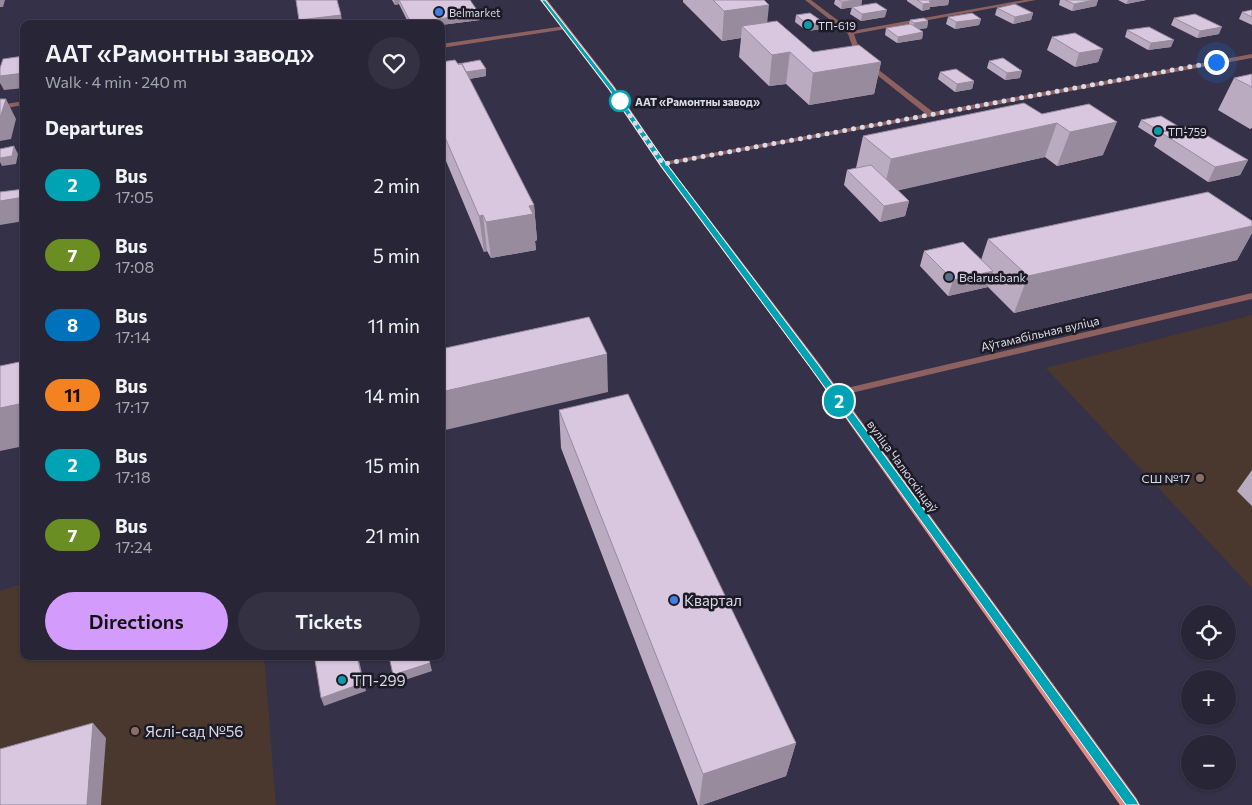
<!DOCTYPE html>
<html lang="en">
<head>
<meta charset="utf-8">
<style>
	:root { --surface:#272536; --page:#333142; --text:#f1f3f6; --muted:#a4a5ad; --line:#434251; --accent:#d39cfc }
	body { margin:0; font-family:Commissioner,sans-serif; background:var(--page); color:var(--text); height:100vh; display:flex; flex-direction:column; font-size:19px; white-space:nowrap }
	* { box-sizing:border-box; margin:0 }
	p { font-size:16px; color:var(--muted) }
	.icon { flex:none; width:28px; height:28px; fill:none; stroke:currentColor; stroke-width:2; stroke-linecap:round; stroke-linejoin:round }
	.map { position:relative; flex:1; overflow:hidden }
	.drawer { position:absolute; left:20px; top:20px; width:425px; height:640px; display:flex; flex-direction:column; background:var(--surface); border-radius:10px; box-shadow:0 1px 4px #0004,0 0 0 1px var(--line) }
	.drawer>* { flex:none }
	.badge { padding:0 10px; border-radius:16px; font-size:18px; line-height:32px }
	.buttons { position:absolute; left:1181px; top:605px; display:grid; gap:10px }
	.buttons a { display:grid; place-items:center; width:55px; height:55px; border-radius:50%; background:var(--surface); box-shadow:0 1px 4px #0004,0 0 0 1px var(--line); font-size:25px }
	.you { position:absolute; width:25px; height:25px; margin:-12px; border:4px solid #fff; border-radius:50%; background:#1a73e8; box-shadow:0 0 0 8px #1a73e833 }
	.map>.badge { position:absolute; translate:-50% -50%; box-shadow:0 0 0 2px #fff }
	h2 { padding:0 25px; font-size:19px; line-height:45px }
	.round { display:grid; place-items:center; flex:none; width:52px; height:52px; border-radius:26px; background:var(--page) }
	.headline { display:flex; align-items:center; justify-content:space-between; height:85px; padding:0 25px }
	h1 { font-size:24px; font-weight:600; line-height:38px }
	.primary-button { display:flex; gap:10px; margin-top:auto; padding:10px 25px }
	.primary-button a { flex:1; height:58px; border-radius:30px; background:var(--accent); color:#111; font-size:20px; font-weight:600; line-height:58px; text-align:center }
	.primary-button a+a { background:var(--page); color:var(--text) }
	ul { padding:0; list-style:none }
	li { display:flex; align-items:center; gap:15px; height:70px; padding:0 25px }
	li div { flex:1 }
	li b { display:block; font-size:19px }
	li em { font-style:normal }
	li .badge { min-width:55px; font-weight:700; text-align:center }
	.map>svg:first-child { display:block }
	.education { fill:#4a382f }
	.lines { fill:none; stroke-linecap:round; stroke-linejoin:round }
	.street { fill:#8d615f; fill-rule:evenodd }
	.primary { fill:#e28a86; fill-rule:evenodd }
	.wall { fill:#bbabc1 }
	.shaded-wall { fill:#988b9d }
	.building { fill:#d9c7e0; stroke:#988b9d }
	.line { fill:#00a3b4; stroke:#fff }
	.walk { stroke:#dbdae9; stroke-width:5; stroke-dasharray:0 9 }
	.shop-dot { fill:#3f7fe0; stroke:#1c1b25; stroke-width:2 }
	.culture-dot { fill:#0f9aa8; stroke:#1c1b25; stroke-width:2 }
	.stop-dot { fill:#fff; stroke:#00a3b4; stroke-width:2.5 }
	.service-dot { fill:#5c6f8a; stroke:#1c1b25; stroke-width:2 }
	.education-dot { fill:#8d6e63; stroke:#1c1b25; stroke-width:2 }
	.labels { text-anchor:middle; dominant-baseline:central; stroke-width:5; stroke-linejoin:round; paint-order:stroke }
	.far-poi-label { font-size:11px; fill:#dbdae9; stroke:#1c1b25; text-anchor:start }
	.far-stop-label { font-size:11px; font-weight:bold; fill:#dbdae9; stroke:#1c1b25; text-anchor:start }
	.poi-label { font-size:12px; fill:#dbdae9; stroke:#1c1b25; text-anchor:start }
	.street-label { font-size:12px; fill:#dbdae9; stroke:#1c1b25 }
	.near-poi-label { font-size:15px; fill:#dbdae9; stroke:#1c1b25; text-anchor:start }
</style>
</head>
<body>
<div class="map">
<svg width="1252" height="805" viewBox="0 0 1252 805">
	<rect width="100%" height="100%" fill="#343148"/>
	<path class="education" d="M1252,315V588L1046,368Z
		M24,583V656H264L276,805H0V591Z"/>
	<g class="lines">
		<path class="street" d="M805,0H811L852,31L1024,0H1036L854,34L862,57L933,112L1252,54V58L660,166L659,164L663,162L926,114L857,59L848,34Z
			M565,26L567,27V29L441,48V44Z
			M24,101V105L0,109V105Z
			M1252,293V299L834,397L829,394L834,391Z"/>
		<path class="primary" d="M540,0H547L614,86L666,162L818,362L1137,799L1140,805H1120L810,368L660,166L608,89Z"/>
	</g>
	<path class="wall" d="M392,0H470L480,20L441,25V24H409L399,4L395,5Z
		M683,0H764L767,22L813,52L881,62L874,94L809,105L786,84L769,86L739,57L741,38L722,41L683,2Z
		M835,0H862L861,6L841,9L834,4Z
		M907,0H949L948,5L930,7V9L922,11L907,1Z
		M1060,0H1098L1096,6L1072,11L1059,5Z
		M1118,0H1146L1126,4Z
		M852,7L885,17L861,21L850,14Z
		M997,8L1033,13L1031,20L1013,24L995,15Z
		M1252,10V25L1239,19L1242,12Z
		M796,15L823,22L822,29L807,31L795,22Z
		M948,17L981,19L979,25L955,29L946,24Z
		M1174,18L1219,34L1197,38L1171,25Z
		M910,20L928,21L927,28L919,29L923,32L922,39L897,43L885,35L886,28L909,24Z
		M1127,30L1171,47L1148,50L1125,37Z
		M1052,37L1103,49L1098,62L1075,67L1047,50Z
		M989,61L1020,78L1005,80L987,68Z
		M441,62L486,69V76L469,79L534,205L537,240L535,241L536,250L491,258L487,251L484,252L441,149Z
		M940,72L974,81L972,89L955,92L938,79Z
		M1252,74V128L1250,129L1218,110L1234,78Z
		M1089,104L1103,155L1057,166L1045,157L898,190L909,201L905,216L880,222L844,185L847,170L856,168L863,136L1042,114Z
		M1141,120L1181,128L1248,160L1240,175L1208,182L1154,146L1157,139L1138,127Z
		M1252,221V233L1237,260L1014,313L988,287L948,296L920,266L924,251L981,260L988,239Z
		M559,410L796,743L786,776L702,805H698L561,448Z
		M1252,470V506L1237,491Z"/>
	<path class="shaded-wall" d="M0,0H5L3,7H0Z
		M394,0H399V4L395,5Z
		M856,0H862L861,6L841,9L842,2Z
		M936,0H949L948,5L930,7V9L922,11L923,4L929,1Z
		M1094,0H1098L1096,6L1072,11L1074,4Z
		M1128,0H1146L1126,4Z
		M769,5L766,35L742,26L741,38L722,41L724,11Z
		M887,10L885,17L861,21L862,14Z
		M479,13L480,20L441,25V24H411V23Z
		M1033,13L1031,20L1013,24L1015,17Z
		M341,15L343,24H300L299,20Z
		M981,19L979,25L955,29L956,22Z
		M928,21L927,28L913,30L914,23Z
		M823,22L822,29L807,31L808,25Z
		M1222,27L1219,34L1197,38L1200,31Z
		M923,32L922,39L897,43L898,37Z
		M1174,40L1171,47L1148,50L1151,43Z
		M1103,49L1098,62L1075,67L1079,53Z
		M790,52L786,84L769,86L772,55Z
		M881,62L874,94L809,105L813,73Z
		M486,69V76L453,82L452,74Z
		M1022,71L1020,78L1005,80L1007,73Z
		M24,73V88L4,90L0,83V76Z
		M974,81L972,89L955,92L957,84Z
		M6,99L16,119L11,139L0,141V118Z
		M1117,122L1103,155L1057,166L1070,132Z
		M1057,123L1045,157L883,194L891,159Z
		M14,146L18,154L16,164L2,166L0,162V158Z
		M1248,160L1240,175L1208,182L1215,167Z
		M24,197V221L0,225V201Z
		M909,201L905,216L880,222L884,206Z
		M534,205L537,240L535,241L536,250L491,258L486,222L529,206Z
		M483,215L487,251L484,252L479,216Z
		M1252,226V233L1237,260L1014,313L1028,276Z
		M993,271L988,287L948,296L953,280Z
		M607,354L608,392L441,431V392Z
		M24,403V446L0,451V408Z
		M357,656H358L366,691L324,706L321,698Z
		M430,663L432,671L396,683L393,675Z
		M93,723L106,738L101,805H87Z
		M796,743L786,776L702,805H699L703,774Z"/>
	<path class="building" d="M296,0H337L341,15L299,20Z
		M399,0H470L479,13L411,23Z
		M713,0H764L769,5L724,11Z
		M839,0H856L842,2Z
		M917,0H936L929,1L931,3L923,4Z
		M1065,0H1094L1074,4Z
		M876,3L887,10L862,14L852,7Z
		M1015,4L1033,13L1015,17L997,8Z
		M1252,10V17L1242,12Z
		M810,13L823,22L808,25L796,15Z
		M972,13L981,19L956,22L948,17Z
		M1195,14L1222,27L1200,31L1174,18Z
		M924,18L928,21L914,23L910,20Z
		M777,21L813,52L859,45L881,62L813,73L790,52L772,55L742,26Z
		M911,24L923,32L898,37L886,28Z
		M1149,27L1174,40L1151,43L1127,30Z
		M1075,33L1103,49L1079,53L1052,37Z
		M24,56V73L0,76V68L3,59Z
		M1003,58L1022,71L1007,73L989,61Z
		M455,60L458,64H462L534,205L529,206L533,214L486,222L483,215L479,216L441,128V62Z
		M480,60L486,69L466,72L462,64H458Z
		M956,69L974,81L957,84L940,72Z
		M1252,74V87L1234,78Z
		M0,99H6L0,118Z
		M1024,103L1042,114L1089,104L1117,122L1070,132L1057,123L891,159L863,136Z
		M1161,116L1181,128L1160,132H1161L1141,120Z
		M1191,126L1248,160L1215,167L1160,132Z
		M14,146L12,156L0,158V149Z
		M871,165L909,201L884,206L847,170Z
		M24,189V197L0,201V192Z
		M1208,192L1252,221V226L1028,276L988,239Z
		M963,242L993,271L953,280L924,251Z
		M589,317L607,354L441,392V349Z
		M24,361V403L0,408V366Z
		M628,394L796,743L703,774L559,410Z
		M328,656H357L363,683L321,698L315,660Z
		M389,656H428L430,663L393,675Z
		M93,723L87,805H0V749Z"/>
	<path class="line" d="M541,0H545L613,87L666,163L817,363L1136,800L1139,805H1126L810,367L661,166L609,89Z"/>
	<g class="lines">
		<path class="walk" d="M620,101L663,164L1216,62"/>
	</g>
	<g class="shop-dot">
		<circle cx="439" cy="12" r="5"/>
		<circle cx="674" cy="600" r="5"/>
	</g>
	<g class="culture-dot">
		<circle cx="808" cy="25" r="5"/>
		<circle cx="1158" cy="131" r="5"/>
		<circle cx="342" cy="680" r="5"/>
	</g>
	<circle class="stop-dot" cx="620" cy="101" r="10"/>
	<circle class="service-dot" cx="949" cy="277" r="5"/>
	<g class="education-dot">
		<circle cx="1200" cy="478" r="5"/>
		<circle cx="135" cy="731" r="5"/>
	</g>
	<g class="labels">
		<g class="far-poi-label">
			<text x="449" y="12">Belmarket</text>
			<text x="818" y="25">ТП-619</text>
			<text x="1168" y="131">ТП-759</text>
		</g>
		<g class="far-stop-label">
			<text x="635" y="101">ААТ «Рамонтны завод»</text>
		</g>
		<g class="poi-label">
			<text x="959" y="277">Belarusbank</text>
			<text x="1190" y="478" text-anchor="end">СШ №17</text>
		</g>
		<g class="street-label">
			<text transform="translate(1040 333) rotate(-13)">Аўтамабільная вуліца</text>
			<text transform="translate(903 466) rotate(54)">вуліца Чалюскінцаў</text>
		</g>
		<g class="near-poi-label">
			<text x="684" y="600">Квартал</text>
			<text x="352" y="680">ТП-299</text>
			<text x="145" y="731">Яслі-сад №56</text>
		</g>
	</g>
</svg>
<div class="buttons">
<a><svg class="icon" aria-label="locate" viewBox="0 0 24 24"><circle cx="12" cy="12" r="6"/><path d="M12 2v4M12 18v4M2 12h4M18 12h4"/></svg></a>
<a>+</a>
<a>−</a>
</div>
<div class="you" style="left:1216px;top:62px"></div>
<b class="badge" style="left:839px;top:401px;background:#00a3b4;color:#fff">2</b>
<section class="drawer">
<div class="headline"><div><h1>ААТ «Рамонтны завод»</h1><p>Walk · 4 min · 240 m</p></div><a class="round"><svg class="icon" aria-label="heart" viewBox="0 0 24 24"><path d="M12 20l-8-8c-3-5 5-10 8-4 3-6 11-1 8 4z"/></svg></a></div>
<h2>Departures</h2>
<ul>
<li><span class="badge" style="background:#00a3b4;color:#fff">2</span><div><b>Bus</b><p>17:05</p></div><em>2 min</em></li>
<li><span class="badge" style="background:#6b8e23;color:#fff">7</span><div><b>Bus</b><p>17:08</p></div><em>5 min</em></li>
<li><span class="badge" style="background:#0072bc;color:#fff">8</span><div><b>Bus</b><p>17:14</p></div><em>11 min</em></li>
<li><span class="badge" style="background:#f58220;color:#111">11</span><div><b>Bus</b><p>17:17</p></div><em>14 min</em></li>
<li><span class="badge" style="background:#00a3b4;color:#fff">2</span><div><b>Bus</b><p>17:18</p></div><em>15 min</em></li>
<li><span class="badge" style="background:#6b8e23;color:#fff">7</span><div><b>Bus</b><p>17:24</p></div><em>21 min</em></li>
</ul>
<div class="primary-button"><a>Directions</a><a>Tickets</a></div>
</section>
</div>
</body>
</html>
